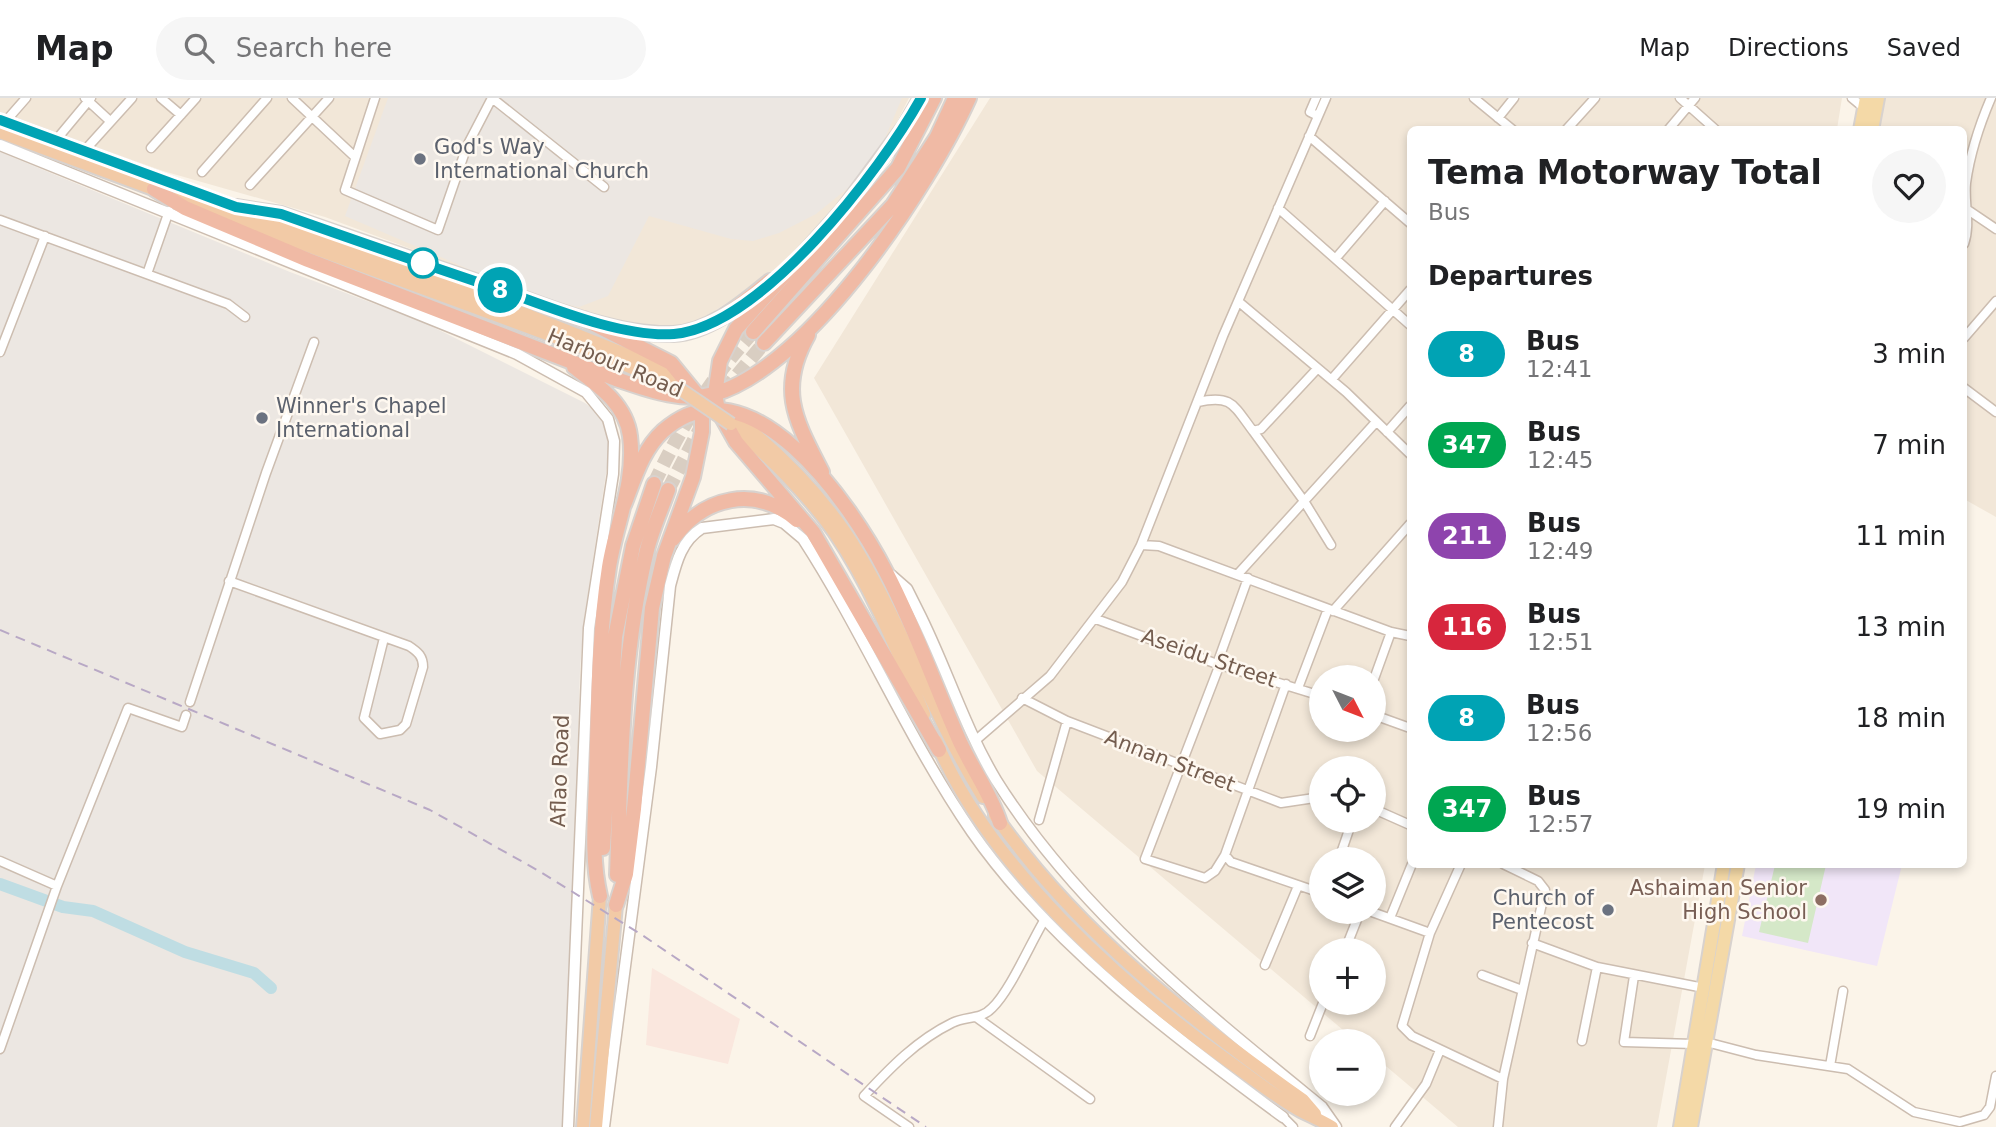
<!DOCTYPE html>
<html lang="en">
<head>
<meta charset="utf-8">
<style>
	:root { --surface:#fff; --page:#f6f6f6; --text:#202124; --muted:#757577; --line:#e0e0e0 }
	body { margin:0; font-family:"DejaVu Sans",sans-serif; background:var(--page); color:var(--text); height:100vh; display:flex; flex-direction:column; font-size:26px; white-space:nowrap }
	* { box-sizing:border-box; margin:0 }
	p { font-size:23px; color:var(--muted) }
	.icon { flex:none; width:38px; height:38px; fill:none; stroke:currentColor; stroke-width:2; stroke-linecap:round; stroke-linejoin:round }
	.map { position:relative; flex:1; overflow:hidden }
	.sheet { position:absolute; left:1407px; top:28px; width:560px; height:742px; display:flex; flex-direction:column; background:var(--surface); border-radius:10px; box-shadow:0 4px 10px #0003 }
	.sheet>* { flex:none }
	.badge { padding:0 14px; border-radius:23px; font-size:24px; line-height:46px }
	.needle { width:46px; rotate:132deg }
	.tools { position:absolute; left:1309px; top:567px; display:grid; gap:14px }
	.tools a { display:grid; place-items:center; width:77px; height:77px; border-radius:50%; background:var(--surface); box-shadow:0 4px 10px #0003; font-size:35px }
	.map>.badge { position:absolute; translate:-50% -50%; box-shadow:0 0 0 4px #fff }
	h2 { padding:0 21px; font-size:26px; line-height:63px }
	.round { display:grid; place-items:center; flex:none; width:74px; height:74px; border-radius:37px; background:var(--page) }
	.headline { display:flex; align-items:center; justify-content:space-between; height:119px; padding:0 21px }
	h1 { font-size:33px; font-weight:700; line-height:52px }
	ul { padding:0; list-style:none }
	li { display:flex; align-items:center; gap:21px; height:91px; padding:0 21px }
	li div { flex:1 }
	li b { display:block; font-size:26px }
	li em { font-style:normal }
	li .badge { min-width:77px; font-weight:700; text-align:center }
	header { display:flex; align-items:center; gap:42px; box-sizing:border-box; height:98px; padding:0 35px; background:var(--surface); border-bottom:2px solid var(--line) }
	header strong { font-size:33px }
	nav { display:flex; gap:38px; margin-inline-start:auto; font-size:24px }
	.search { width:490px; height:63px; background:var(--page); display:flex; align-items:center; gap:18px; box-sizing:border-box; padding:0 24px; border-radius:38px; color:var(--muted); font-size:26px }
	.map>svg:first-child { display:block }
	.residential { fill:#f2e7d8; fill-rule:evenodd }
	.commercial { fill:#fae7de }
	.industrial { fill:#ece7e2 }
	.education { fill:#f1e6f8 }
	.green { fill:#d5e8c8 }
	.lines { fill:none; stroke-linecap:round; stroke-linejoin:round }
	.river { stroke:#bfdde3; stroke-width:12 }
	.motorway-tunnel { stroke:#d9cec2; stroke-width:14; stroke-dasharray:14 7; stroke-linecap:butt }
	.minor-casing { stroke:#ccbdb0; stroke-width:11 }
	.tertiary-casing { stroke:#ccbdb0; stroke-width:13 }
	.primary-casing { stroke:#d8d2ce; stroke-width:16 }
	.trunk-casing { stroke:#d8d2ce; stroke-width:16 }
	.motorway-casing { stroke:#d8d2ce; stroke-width:18 }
	.minor { stroke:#fff; stroke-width:8 }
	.tertiary { stroke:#fff; stroke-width:10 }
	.primary { stroke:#f4d9a7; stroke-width:12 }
	.trunk { stroke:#f2caa6; stroke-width:12 }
	.motorway { stroke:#f0baa5; stroke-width:14 }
	.rail { stroke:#b8a8c5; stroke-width:2; stroke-dasharray:10 7; stroke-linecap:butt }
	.trunk-bridge-casing { stroke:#d8d2ce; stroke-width:16; stroke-linecap:butt }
	.trunk-bridge { stroke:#f2caa6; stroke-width:12 }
	.line-casing { stroke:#fff; stroke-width:16 }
	.line { stroke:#00a3b4; stroke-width:10 }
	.worship-dot { fill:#6b7280; stroke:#fef8f0; stroke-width:2.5 }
	.stop-dot { fill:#fff; stroke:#00a3b4; stroke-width:3.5 }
	.education-dot { fill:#8d6e63; stroke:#fef8f0; stroke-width:2.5 }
	.labels { text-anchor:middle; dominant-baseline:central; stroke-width:5; stroke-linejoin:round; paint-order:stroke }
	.worship-label { font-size:21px; fill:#5b616d; stroke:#fef8f0; text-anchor:start }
	.street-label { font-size:21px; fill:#745d4f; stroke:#fef8f0 }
	.education-label { font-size:21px; fill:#785e54; stroke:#fef8f0; text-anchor:end }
</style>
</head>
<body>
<header>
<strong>Map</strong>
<div class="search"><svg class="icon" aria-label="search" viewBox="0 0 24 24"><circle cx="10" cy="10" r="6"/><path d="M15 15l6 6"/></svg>Search here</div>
<nav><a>Map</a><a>Directions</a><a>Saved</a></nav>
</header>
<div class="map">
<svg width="1996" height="1029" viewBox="0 0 1996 1029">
	<rect width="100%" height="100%" fill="#fbf4e9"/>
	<path class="residential" d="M0,0H909L884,49L810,140L779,170L747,192L702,221L675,230L622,225L570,210L325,119L163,73L0,16Z
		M990,0H1842L1837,31L1410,32V766L1705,767L1657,1029H1458L1374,958V943H1356L1037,673L814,280ZM1321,579H1374V632H1321ZM1321,670H1374V723H1321ZM1321,761H1374V814H1321ZM1321,852H1374V905H1321Z
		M1883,0H1996V419L1964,401V32H1879Z"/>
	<path class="commercial" d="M652,870L740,921L728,966L646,947Z"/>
	<path class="industrial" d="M388,0H902L883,45L854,85L816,116L779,135L753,143L731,141L649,118L608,198L579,209L534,199L345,118Z
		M0,54L290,174L423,224L585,305L599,316L605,326L609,341L607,369L584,521L580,572L566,1029H0Z"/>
	<path class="education" d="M1756,767H1902L1877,868L1742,838Z"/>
	<path class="green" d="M1775,767H1826L1808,845L1759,834Z"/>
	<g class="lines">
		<path class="river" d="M0,786L63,809L93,813L185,854L254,875L271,890"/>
		<path class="motorway-tunnel" d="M724,293L764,245
			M654,386C680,330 711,280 753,234
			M668,392L703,325"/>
		<defs>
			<path id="minor" d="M85,0L110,23
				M161,0L181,17
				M292,0L355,59
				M375,0L345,92L438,132L467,48L492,0
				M492,0L604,89
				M1316,0L1310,14L1316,17
				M1474,0L1513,32
				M1680,0L1716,32
				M1852,0L1864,10
				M1498,20L1514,0
				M5,24L26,0
				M1566,32L1595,0
				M1668,32L1695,0
				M1309,38L1410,125
				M56,42L91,0
				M151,50L196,0
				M85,52L132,0
				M202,74L267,0
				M250,87L329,0
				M1278,110L1410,227
				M1965,110L1996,131
				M0,122L228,206L245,219
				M1964,146C1971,126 1964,106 1966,85C1970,56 1979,28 1991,0
				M1336,160L1385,103
				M147,176L169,113
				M1239,204L1346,294L1410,356
				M1964,240L1996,203
				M0,254L45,138
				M1332,281L1410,192
				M1964,290L1996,314
				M1198,304C1232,296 1234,308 1253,333L1261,331L1317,271
				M1253,333L1304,403L1331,447
				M1387,334L1410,308
				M1141,447L1159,448L1391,534L1410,538
				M1238,476L1376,324
				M229,483L409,548C418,554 423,558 423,569L406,626L400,632L380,636L364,620L384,540
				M1333,513L1410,426
				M1096,521L1217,566L1321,598
				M1217,566L1248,480
				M1220,566L1145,761L1205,780L1215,773L1225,757L1286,586
				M1374,581L1391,534
				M1298,590L1328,511
				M1022,600L1067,623L1281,705L1321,699
				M190,604L266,375L314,244
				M1374,617L1410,630
				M976,642L1050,578L1122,484L1141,447L1223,238L1326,0
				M1374,711L1410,727
				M1039,722L1067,623
				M1225,757L1231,764L1321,795
				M1339,761L1352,723
				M0,763L57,788
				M1461,766L1430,835L1402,928L1412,938L1503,981
				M1372,814L1430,835
				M1390,820L1412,766
				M1532,845L1597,869L1704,890
				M1345,852L1360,814
				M1265,867L1298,788
				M1482,877L1522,892
				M1634,878L1624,944L1694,946
				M976,919L1090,1001
				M1310,938L1323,905
				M1582,943L1597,869
				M1706,944L1756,957L1848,971L1914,1014L1960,1024L1984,1017L1990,1009L1996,978
				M0,951L57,788L128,610L182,629L186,617
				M1830,968L1843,893
				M1283,1019L1293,1029
				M909,1029L864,998C890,970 917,942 952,925C965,918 981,922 992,910C1010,893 1031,844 1045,821
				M1395,1029L1426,986L1440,952
				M1498,1029L1503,981L1545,792L1538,783L1503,766"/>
			<path id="tertiary" d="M0,47L517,256L586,294L608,321L614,343L613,376L589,530L568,1029
				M891,477L907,491L918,513C946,568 964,629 996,682C1078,813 1203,912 1322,1009L1336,1029
				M604,1029L651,669L670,488C676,465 681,443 702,430L774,421L784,425L803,441C864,535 908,641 972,734C1050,846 1174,939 1283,1019"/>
			<path id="primary" d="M1860,32L1866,0
				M1872,32L1878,0
				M1680,1029L1724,766
				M1691,1029L1738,766"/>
			<path id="trunk" d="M0,22L530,218L635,260L685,286
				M0,34L161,94
				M178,100L601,256L681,292
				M733,318C782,357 827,402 859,456C905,534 935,622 983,699
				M731,326C769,359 805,393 834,434C872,490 898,555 924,616
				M936,643C989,768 1119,885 1228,963C1251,979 1274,998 1299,1012C1310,1018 1321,1022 1332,1029
				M995,717C1075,833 1190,921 1303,1002L1315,1016
				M583,1029L600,798
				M596,1029L616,807"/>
			<path id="motorway" d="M921,0L905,28L842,113L736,231L720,263L715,296L718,312L736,344L813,434L939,652
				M154,91L185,110L308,162L616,281C646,291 682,305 714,296C810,269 930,87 969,0
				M236,109L281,116C353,141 425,166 498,191C550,210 617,238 673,236C710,234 743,205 770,183
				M584,221L671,265L698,298L702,315V334L693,379L664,458L652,510L634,711L626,776L616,807
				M753,234L898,70L934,0
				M808,237C777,292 796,323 822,374
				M764,245L893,107L937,39L955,0
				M574,269C598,287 626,306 630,338C636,383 616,425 609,469C598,540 598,610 596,682C595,721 591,759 600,798
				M624,407C634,382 642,352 663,333C750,256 852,408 886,474C915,529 935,588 960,644C973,672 991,696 1000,725
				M673,441C704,398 755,387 797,422
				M603,750L615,539L633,448L654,386
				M617,777C621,669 621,558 647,452C652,432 661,412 668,392"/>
		</defs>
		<use href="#minor" class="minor-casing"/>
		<use href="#tertiary" class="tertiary-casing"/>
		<use href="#primary" class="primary-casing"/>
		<use href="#trunk" class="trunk-casing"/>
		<use href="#motorway" class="motorway-casing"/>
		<use href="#minor" class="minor"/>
		<use href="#tertiary" class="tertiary"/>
		<use href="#primary" class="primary"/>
		<use href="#trunk" class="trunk"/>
		<use href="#motorway" class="motorway"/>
		<path class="rail" d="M0,532L430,712L539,773L642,837L926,1029"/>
		<defs>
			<path id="trunk-bridge" d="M681,292L731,326"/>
		</defs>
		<use href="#trunk-bridge" class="trunk-bridge-casing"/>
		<use href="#trunk-bridge" class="trunk-bridge"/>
	</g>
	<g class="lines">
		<defs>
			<path id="line" d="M0,22L236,109L281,116C354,142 427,167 501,192C549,209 623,240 674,236C762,228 881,72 921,0"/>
		</defs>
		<use href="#line" class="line-casing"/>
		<use href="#line" class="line"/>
	</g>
	<g class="worship-dot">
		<circle cx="420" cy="61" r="7"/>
		<circle cx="262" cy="320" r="7"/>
		<circle cx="1608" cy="812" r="7"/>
	</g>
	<circle class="stop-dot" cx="423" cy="165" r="14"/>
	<circle class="education-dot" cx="1821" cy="802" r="7"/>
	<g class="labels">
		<g class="worship-label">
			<text x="434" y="49">God's Way<tspan x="434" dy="24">International Church</tspan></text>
			<text x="276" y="308">Winner's Chapel<tspan x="276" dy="24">International</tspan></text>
			<text x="1594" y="800" text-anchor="end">Church of<tspan x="1594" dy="24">Pentecost</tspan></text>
		</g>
		<g class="street-label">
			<text transform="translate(615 265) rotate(23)">Harbour Road</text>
			<text transform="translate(1209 560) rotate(19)">Aseidu Street</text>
			<text transform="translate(1170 663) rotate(21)">Annan Street</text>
			<text transform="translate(560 673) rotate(-88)">Aflao Road</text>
		</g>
		<g class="education-label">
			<text x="1807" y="790">Ashaiman Senior<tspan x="1807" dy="24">High School</tspan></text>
		</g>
	</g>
</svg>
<div class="tools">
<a><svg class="needle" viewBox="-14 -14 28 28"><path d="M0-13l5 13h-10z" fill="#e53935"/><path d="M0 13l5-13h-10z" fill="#757577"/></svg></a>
<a><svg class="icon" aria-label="locate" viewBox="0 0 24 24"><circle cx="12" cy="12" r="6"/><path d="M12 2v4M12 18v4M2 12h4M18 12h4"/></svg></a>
<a><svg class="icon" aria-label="layers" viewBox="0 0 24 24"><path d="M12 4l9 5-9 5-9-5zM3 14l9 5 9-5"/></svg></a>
<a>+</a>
<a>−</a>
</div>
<b class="badge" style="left:500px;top:192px;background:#00a3b4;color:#fff">8</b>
<section class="sheet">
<div class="headline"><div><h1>Tema Motorway Total</h1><p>Bus</p></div><a class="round"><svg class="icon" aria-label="heart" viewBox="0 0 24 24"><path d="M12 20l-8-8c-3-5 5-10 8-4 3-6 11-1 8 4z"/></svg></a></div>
<h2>Departures</h2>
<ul>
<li><span class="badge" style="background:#00a3b4;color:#fff">8</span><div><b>Bus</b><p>12:41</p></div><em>3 min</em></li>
<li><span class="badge" style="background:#00a651;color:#fff">347</span><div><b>Bus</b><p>12:45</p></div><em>7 min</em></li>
<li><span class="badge" style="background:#8e44ad;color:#fff">211</span><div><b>Bus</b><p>12:49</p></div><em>11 min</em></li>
<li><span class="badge" style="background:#d7263d;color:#fff">116</span><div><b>Bus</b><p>12:51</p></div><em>13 min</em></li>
<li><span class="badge" style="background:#00a3b4;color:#fff">8</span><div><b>Bus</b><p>12:56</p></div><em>18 min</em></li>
<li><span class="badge" style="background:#00a651;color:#fff">347</span><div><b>Bus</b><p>12:57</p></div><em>19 min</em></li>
</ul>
</section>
</div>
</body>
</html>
